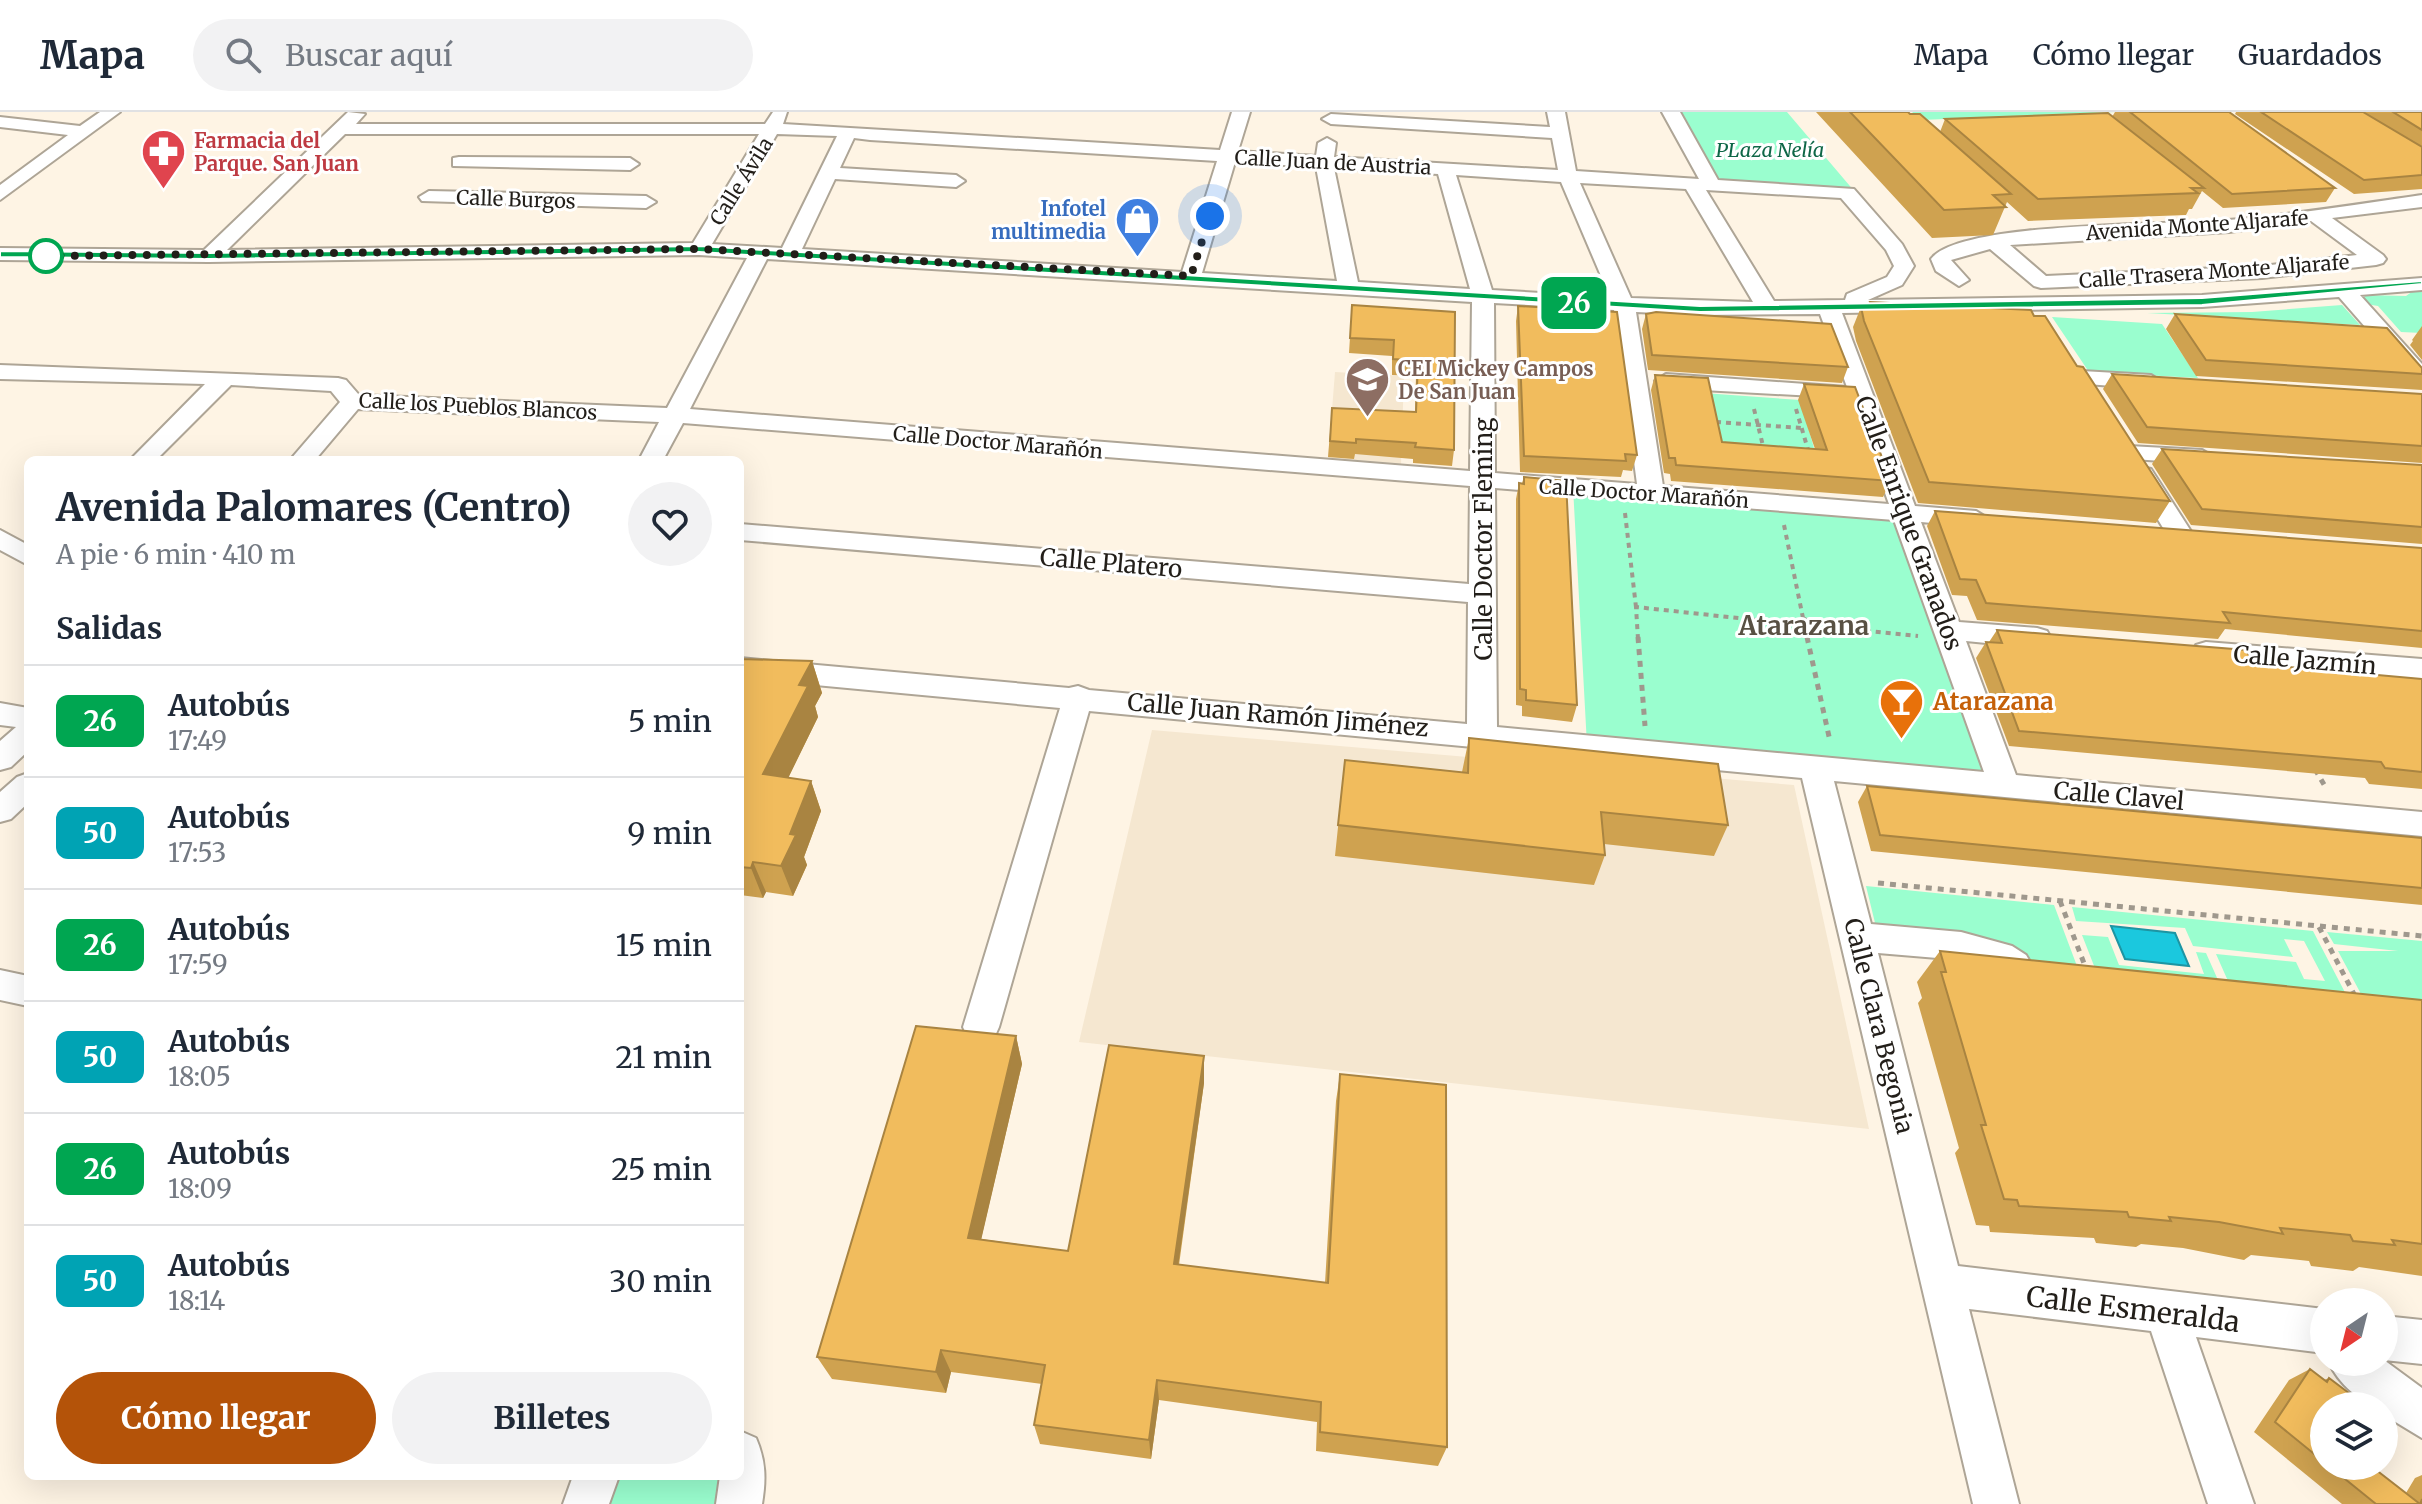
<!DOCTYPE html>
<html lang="es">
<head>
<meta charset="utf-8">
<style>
	:root { --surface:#fff; --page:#f2f2f3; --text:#1f2937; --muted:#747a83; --line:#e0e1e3; --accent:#b45309 }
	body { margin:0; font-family:Merriweather,serif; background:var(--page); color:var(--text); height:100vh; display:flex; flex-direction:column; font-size:30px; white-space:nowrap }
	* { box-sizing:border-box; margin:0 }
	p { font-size:26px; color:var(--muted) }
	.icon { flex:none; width:44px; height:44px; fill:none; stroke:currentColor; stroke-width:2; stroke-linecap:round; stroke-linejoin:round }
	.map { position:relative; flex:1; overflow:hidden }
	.side { position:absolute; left:24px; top:344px; width:720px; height:1024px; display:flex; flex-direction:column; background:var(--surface); border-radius:12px; box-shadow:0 8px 32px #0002 }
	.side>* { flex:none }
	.badge { padding:0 16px; border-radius:12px; font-size:28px; line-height:52px }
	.needle { width:52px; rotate:215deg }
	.controls { position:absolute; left:2310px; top:1176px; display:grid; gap:16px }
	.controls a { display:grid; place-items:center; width:88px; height:88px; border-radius:50%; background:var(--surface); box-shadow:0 8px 32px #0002; font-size:40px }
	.you { position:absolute; width:40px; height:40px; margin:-20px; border:6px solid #fff; border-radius:50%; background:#1a73e8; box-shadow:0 0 0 12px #1a73e833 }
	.map>.badge { position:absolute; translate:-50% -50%; box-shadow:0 0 0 4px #fff }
	h2 { padding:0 32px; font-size:30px; line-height:72px }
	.round { display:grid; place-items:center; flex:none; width:84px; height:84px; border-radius:42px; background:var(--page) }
	.head { display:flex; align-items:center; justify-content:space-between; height:136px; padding:0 32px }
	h1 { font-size:38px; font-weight:700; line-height:60px }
	.cta { display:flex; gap:16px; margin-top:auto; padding:16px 32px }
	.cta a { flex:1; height:92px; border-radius:48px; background:var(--accent); color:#fff; font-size:32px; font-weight:700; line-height:92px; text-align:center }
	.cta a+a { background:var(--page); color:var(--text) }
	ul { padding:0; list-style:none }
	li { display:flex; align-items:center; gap:24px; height:112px; padding:0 32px; border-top:2px solid var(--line) }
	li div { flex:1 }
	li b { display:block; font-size:30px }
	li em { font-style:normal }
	li .badge { min-width:88px; font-weight:700; text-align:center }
	header { display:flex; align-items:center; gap:48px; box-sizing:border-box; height:112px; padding:0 40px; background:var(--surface); border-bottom:2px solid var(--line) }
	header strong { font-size:38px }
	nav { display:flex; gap:44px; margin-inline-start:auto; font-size:28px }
	.search { width:560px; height:72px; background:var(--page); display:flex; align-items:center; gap:20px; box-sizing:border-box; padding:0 28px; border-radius:44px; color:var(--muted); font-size:30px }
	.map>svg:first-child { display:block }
	.built { fill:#f5e7d0 }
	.green { fill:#9afecf }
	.water { fill:#1bc8de; stroke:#1d95a3; stroke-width:2 }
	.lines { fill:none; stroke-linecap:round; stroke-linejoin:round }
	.minor-casing { stroke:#aea596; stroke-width:4 }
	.path-far1 { stroke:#9f988d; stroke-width:4; stroke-dasharray:5 5; stroke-linecap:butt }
	.path { stroke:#9f988d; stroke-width:5; stroke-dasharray:6 6; stroke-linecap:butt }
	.minor { fill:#fff; fill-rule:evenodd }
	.wall { fill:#cfa250 }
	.shaded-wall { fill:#a98441 }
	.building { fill:#f1bc5d; stroke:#a98441; stroke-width:2 }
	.line { fill:#00a651; stroke:#fff; stroke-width:2 }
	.walk { stroke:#221e19; stroke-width:8; stroke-dasharray:0 14.4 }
	.stop-dot { fill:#fff; stroke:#00a651; stroke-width:4 }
	.labels { text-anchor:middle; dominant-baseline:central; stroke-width:6; stroke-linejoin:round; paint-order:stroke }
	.far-health-label { font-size:20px; font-weight:bold; fill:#be3a42; stroke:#fff; text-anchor:start }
	.far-park-label { font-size:20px; font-style:italic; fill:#0e6747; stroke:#fff }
	.far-street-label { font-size:20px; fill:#221e19; stroke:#fff }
	.far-shop-label { font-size:20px; font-weight:bold; fill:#366cbe; stroke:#fff; text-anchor:end }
	.far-education-label { font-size:20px; font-weight:bold; fill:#785e54; stroke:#fff; text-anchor:start }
	.street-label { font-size:24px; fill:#221e19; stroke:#fff }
	.food-label { font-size:24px; font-weight:bold; fill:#c56008; stroke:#fff; text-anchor:start }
	.neighbourhood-label { font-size:26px; font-weight:bold; fill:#585043; stroke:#fff }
	.near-street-label { font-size:28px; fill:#221e19; stroke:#fff }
</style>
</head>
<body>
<header>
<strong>Mapa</strong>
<div class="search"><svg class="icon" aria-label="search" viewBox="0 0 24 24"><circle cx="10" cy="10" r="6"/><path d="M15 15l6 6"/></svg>Buscar aquí</div>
<nav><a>Mapa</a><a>Cómo llegar</a><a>Guardados</a></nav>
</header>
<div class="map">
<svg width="2422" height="1392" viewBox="0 0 2422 1392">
	<rect width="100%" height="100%" fill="#fef4e4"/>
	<path class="built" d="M1335,260L1404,264L1401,353L1328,348Z
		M1152,618L1794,673L1869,1017L1079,930Z"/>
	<path class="green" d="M1679,0H1787L1855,80L1717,69Z
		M1912,0H2116L1921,8Z
		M2413,179L2422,180V221L2401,220L2378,194L2366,192L2364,183L2406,184Z
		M2342,193L2360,213L2147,201L2252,200Z
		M2052,205L2162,212L2198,266L2089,260Z
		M1703,281L1800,288L1819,353L1716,346Z
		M1573,375L1905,401L2005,674L1587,633Z
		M1866,774L2054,793L2080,862L2033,857L2002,832L1989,827L1876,815Z
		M2072,795L2313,819L2350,890L2232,878L2216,842L2296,850L2304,867L2325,869L2304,829L2284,827L2293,845L2193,834L2185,816L2076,809Z
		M2327,820L2422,829V897L2361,882L2338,839H2398L2334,832Z
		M2082,823L2108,825L2119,853L2204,862L2196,840L2206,841L2222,877L2098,864Z
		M618,1364H720L717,1392H608Z"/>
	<path class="water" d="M2111,814L2175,821L2189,854L2125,847Z"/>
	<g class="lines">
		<defs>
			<path id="minor" d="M100,0H120L0,88V73L68,23L0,15V5L80,14Z
				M348,0L365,2L356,12H765L773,0H787L783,12L1220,38L1232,0H1250L1238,39L1316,44L1318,31L1327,26L1336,31L1334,45L1558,58L1552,26L1331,12L1322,7L1331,2L1550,15L1547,0H1565L1576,59L1699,67L1662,0H1680L1718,68L1854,77L1902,132L1914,154L1902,173L1868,188L2202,183L2422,166V178L2360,183L2422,252V273L2414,271L2339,185L2202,195L1842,201L1915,394L1976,399L1989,407L1976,415L1921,410L1959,510L2037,516L2047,519L2051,526L2047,533L2037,536L1966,529L2016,663L2422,700V724L1834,669L1871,812L1961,820L2012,834L2026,843L2032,853L2026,863L2014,868L1987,855L1961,848L1878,841L1958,1154L2324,1197V1241L2196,1225L2254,1392H2208L2151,1219L1969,1197L2019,1392H1973L1802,666L1089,599L999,915L994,926L981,931L968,926L963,915L1060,596L740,566V546L1069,576L1078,574L1089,578L1467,612L1468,490L740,428V412L1469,472L1470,374L683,311L663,348H639L659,310L358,297L315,348H290L340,290L331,279L231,273L156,348H130L205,272L0,267V253L338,266L346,268L359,283L667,296L747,146L699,143L209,150L0,148V136L204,138ZM345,22H759L693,131L227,138ZM777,22L837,24L782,136L712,132ZM854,26L870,28L1217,49L1182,160L802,137L835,67L956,75L965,69L956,63L840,56ZM1235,50L1316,55L1337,169L1202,161ZM1334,56L1438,62L1470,177L1358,170ZM1456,63L1561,70L1610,185L1492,178ZM1580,71L1686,77L1753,190L1631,186ZM1706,78L1841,86L1886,138L1894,154L1887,165L1847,182L1845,188L1774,189ZM767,147L1472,190L1470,359L690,297ZM1494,191L1614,198L1637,372L1495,361ZM1636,200L1700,203L1820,202L1847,275L1666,262L1655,269L1666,276L1851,286L1889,392L1663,374ZM1495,376L1894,408L1984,660L1497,615Z
				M459,45L630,46L639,52L630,58L453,54V46Z
				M429,79L646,84L656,90L646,96L422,89L419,85Z
				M2422,83V95L2332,106L2383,143L2386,147L2383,151L2376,153L2262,166L2041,176L2034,174L1990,137L1951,148L1969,168L1959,174L1936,159L1931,147C1959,109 2174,113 2228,108C2293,103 2358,92 2422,83ZM2311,109L2357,143L2262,154L2046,164L2010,133L2229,120Z
				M2082,259L2151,263L2162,270L2151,277L2074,271L2071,266L2074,261Z
				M2129,334L2202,338L2214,345L2202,352L2120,346L2117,341Z
				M2142,355L2151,357L2194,424L2190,430H2172L2168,424L2130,362Z
				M0,418L28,433V453L0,438Z
				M2206,530L2422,547V567L2196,547L2192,540L2196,533Z
				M0,591L28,596V639L11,655L0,658V629L16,615L0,613Z
				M28,661V691L11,707L0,710V680L17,665Z
				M0,858L28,864V894L0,888Z
				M2384,1204L2422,1208V1252L2384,1248Z
				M2384,1248L2422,1276V1326L2384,1303V1294C2362,1294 2337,1270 2329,1250Z
				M740,1319L756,1326C766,1349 766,1368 762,1392H716L720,1364H740Z
				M573,1364H619L609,1392H563Z"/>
		</defs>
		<use href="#minor" class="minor-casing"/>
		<path class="path-far1" d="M1754,297L1764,338
			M1796,297L1809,341
			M1716,310L1802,316
			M1625,401L1636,495
			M1784,413L1803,506
			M1803,506L1816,514L1814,519L1806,520L1793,512Z
			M1816,514L1918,524
			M1806,520L1808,527
			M1638,527L1636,495L1793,512"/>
		<path class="path" d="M1638,525L1645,614
			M1807,525L1830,629
			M2315,657L2326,676
			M1878,771L2422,824
			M2060,789L2087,859
			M2319,815L2355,884"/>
		<use href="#minor" class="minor"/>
	</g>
	<path class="wall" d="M1816,0H1908L1940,20L1945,7L2112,5L2115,0H2229L2335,76L2326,90L2223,96L2202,79L2192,97H2189L2186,103L2028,109L2007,90L1993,123L1932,126Z
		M2236,0H2422V77L2354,82L2235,2Z
		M1870,190L2034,204L2077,254L2170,389L2156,411L1918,391L1856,229L1853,215L1861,195H1868Z
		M1352,193L1455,200L1454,338L1452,354L1413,351V347L1355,342L1354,347L1328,345L1332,296L1415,300L1416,264L1392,263V244L1349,241Z
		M1518,194L1637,343L1632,359L1623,358L1621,365L1520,360L1516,209Z
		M1646,202L1848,255L1842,271L1648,258L1642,217Z
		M2175,202L2422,256V278L2196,264L2166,217Z
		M2422,214V248L2410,233L2413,229L2412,228Z
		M2112,262L2422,282V351L2138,331L2103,277Z
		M1655,263L1722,330L1815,337L1798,288L1804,272L1891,369L1883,385L1671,369L1670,362L1664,361L1651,278Z
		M2162,337L2422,353V432L2191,413L2152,352Z
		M1524,365L1577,593L1572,610L1522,604V594L1516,593V387L1519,371H1522Z
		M1935,399L2422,436V536L2225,517L2218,527L1977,508L1967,484L1952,483L1927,414Z
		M1997,518L2254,552L2422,567V677L2369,672L2365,666L2009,634L1976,546L1986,530H1989Z
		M740,547L812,549L822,581L815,594L818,605L788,666L811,669L821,699L804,745L807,753L793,784L766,780L763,786L740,783Z
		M1469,626L1728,713L1714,744L1604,732L1605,743L1594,773L1335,744L1345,648L1462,660Z
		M1867,674L2422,726V793L1871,739L1858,690Z
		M1940,839L2422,888V1164L2359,1155L2353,1159L2311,1154L2309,1149L2251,1143L2244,1148L2183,1136L2141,1132L2136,1135L2096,1131L2094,1126L1990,1120L1989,1114L1976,1113L1955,1041L1959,1036L1918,891L1922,886L1917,870Z
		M1016,924L1022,952L981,1127L1068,1139L1204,944V971L1179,1153L1325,1171L1336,989L1340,962L1447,1335L1438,1354L1316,1339L1317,1310L1159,1288L1151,1347L1040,1332L1034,1313L1042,1272L951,1260L946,1281L832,1267L817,1245Z
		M2310,1257L2324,1268L2329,1266L2324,1294V1354H2371L2406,1381L2415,1366L2422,1363V1392H2342L2254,1320L2289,1268Z"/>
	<path class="shaded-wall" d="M812,549L822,581L815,594L818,605L775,693L763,662L799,573Z
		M811,669L821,699L804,745L807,753L793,784L781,754L790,722Z
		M753,750L766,780L763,786L751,756Z
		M1016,924L1022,952L976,1150L968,1126Z
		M1204,944V971L1175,1176L1174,1152Z
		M941,1238L951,1260L946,1281L936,1260Z
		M1157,1268L1159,1288L1151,1347L1149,1328Z"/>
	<path class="building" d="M1850,0H1908L1910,2H1920L2011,82L1993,83L2006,95L1944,98Z
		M2130,0H2229L2335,76L2232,82Z
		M2261,0H2363L2422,35V63L2364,68Z
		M2393,0H2422V18Z
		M2108,1L2204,76H2191L2198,81L2038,87L1945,7Z
		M1870,190L2031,198L2034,204H2045L2077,254L2083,255L2170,389L1929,370L1864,209L1861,195L1872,196Z
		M1352,193L1455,200L1454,338L1415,335L1416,331L1356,327V331L1330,329L1332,296L1416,300L1418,249L1393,247L1394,228L1350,226Z
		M1518,194L1617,200L1637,343L1625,342L1626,349L1524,344Z
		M1656,200L1831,212L1848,255L1652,243L1646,202Z
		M2175,202L2387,216L2422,256V262L2206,248Z
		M2112,262L2422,282V334L2147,315Z
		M1655,263L1708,266L1722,330L1827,338L1804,272L1855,275L1891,369L1676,353L1675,346H1669Z
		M2162,337L2422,353V415L2202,397Z
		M1524,365L1566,369L1577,593L1526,588V578L1520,577L1519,371L1524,372Z
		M1935,399L2422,436V519L2223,500L2230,511L1986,491L1976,468L1960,467Z
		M1997,518L2246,538L2254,552L2422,567V660L2385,656L2381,650L2019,619L1986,530L2002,531Z
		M740,547L812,549L799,573L808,574L763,662L811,669L790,722L796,723L781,754L753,750L751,756L740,755Z
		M1469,626L1718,652L1728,713L1601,700L1605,743L1338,713L1345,648L1468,661Z
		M1867,674L2422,726V776L1880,723Z
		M1940,839L2422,888V1132L2392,1128L2395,1133L2353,1129L2350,1123L2280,1116L2283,1122L2219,1110L2169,1105L2171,1109L2129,1105L2127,1100L2019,1094L2017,1088L2004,1087L1981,1013H1986L1941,860H1946Z
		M916,914L1016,924L968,1126L1068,1139L1109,933L1204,944L1174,1152L1328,1171L1340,962L1446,973L1447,1335L1320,1320L1321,1290L1157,1268L1149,1328L1034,1313L1045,1253L941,1238L936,1260L817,1245Z
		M2310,1257L2327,1270L2329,1266L2366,1294H2324V1350L2275,1310Z
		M2384,1314L2392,1320L2384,1332Z
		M2329,1354H2371L2420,1392L2422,1387V1392H2376Z"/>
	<path class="line" d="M699,134L1700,194L2202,186L2422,169V172L2202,193L1700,200L699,140L209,147L0,145V139L209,141Z"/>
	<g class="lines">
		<path class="walk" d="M46,144L699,137L1191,164L1210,104"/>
	</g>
	<defs>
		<symbol id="pharmacy-pin" viewBox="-11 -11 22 30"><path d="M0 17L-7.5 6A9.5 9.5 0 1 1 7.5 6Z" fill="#e0444e" stroke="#fff"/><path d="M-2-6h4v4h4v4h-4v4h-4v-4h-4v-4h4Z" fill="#fff"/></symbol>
		<symbol id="shop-pin" viewBox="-11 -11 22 30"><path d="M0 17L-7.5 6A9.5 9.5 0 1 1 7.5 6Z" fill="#3f7fe0" stroke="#fff"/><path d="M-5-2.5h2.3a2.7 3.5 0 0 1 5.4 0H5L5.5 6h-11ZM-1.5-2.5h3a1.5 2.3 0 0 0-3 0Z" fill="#fff"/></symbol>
		<symbol id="school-pin" viewBox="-11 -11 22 30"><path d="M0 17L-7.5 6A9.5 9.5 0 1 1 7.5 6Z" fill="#8d6e63" stroke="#fff"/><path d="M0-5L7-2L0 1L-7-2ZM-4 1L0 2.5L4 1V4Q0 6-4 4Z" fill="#fff"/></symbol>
		<symbol id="bar-pin" viewBox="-11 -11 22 30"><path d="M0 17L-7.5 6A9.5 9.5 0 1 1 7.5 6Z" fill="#e8710a" stroke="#fff"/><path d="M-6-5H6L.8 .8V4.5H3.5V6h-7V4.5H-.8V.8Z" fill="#fff"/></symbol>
	</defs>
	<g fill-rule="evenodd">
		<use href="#pharmacy-pin" x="138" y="14" width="51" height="69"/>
		<use href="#shop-pin" x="1112" y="82" width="51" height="69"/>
		<use href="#school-pin" x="1342" y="242" width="51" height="69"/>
		<use href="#bar-pin" x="1876" y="564" width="51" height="69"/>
	</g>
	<circle class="stop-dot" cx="46" cy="144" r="16"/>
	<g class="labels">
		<g class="far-health-label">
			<text x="194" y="28">Farmacia del<tspan x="194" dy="23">Parque. San Juan</tspan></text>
		</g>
		<g class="far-park-label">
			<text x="1770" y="37">PLaza Nelía</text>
		</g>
		<g class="far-street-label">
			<text transform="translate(1333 50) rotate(3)">Calle Juan de Austria</text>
			<text transform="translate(741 69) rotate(-58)">Calle Ávila</text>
			<text transform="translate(516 87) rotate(2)">Calle Burgos</text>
			<text transform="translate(2197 113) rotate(-4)">Avenida Monte Aljarafe</text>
			<text transform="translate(2214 159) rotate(-4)">Calle Trasera Monte Aljarafe</text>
			<text transform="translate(478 294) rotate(3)">Calle los Pueblos Blancos</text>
			<text transform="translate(998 330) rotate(5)">Calle Doctor Marañón</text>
			<text transform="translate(1644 381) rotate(4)">Calle Doctor Marañón</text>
		</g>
		<g class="far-shop-label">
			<text x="1106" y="96">Infotel<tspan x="1106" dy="23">multimedia</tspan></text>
		</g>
		<g class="far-education-label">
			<text x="1398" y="256">CEI Mickey Campos<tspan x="1398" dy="23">De San Juan</tspan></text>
		</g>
		<g class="street-label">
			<text transform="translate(1909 411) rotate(70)">Calle Enrique Granados</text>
			<text transform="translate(1483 427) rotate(-90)">Calle Doctor Fleming</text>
			<text transform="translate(1111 451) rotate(5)">Calle Platero</text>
			<text transform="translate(2305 548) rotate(5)">Calle Jazmín</text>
			<text transform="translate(1278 603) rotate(5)">Calle Juan Ramón Jiménez</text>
			<text transform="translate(2119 684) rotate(5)">Calle Clavel</text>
			<text transform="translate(1879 914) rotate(76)">Calle Clara Begonia</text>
		</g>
		<g class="food-label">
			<text x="1933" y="589">Atarazana</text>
		</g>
		<g class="neighbourhood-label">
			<text x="1804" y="513">Atarazana</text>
		</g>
		<g class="near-street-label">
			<text transform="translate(2133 1197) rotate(7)">Calle Esmeralda</text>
		</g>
	</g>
</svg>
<div class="controls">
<a><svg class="needle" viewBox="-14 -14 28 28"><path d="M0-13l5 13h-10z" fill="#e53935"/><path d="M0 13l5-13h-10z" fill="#747a83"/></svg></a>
<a><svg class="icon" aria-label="layers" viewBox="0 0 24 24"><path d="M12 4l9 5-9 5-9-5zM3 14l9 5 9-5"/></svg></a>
</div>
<div class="you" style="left:1210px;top:104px"></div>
<b class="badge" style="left:1574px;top:191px;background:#00a651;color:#fff">26</b>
<section class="side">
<div class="head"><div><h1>Avenida Palomares (Centro)</h1><p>A pie · 6 min · 410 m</p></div><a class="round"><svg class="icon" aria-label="heart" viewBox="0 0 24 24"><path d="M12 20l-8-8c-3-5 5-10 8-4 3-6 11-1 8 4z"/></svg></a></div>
<h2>Salidas</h2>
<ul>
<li><span class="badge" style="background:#00a651;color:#fff">26</span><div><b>Autobús</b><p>17:49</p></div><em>5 min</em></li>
<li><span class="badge" style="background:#00a3b4;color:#fff">50</span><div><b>Autobús</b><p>17:53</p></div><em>9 min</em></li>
<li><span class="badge" style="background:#00a651;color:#fff">26</span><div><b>Autobús</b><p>17:59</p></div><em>15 min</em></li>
<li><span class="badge" style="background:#00a3b4;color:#fff">50</span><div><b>Autobús</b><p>18:05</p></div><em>21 min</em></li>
<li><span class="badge" style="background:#00a651;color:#fff">26</span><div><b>Autobús</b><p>18:09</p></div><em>25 min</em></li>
<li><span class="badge" style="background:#00a3b4;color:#fff">50</span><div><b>Autobús</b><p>18:14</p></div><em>30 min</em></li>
</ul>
<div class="cta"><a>Cómo llegar</a><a>Billetes</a></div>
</section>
</div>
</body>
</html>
